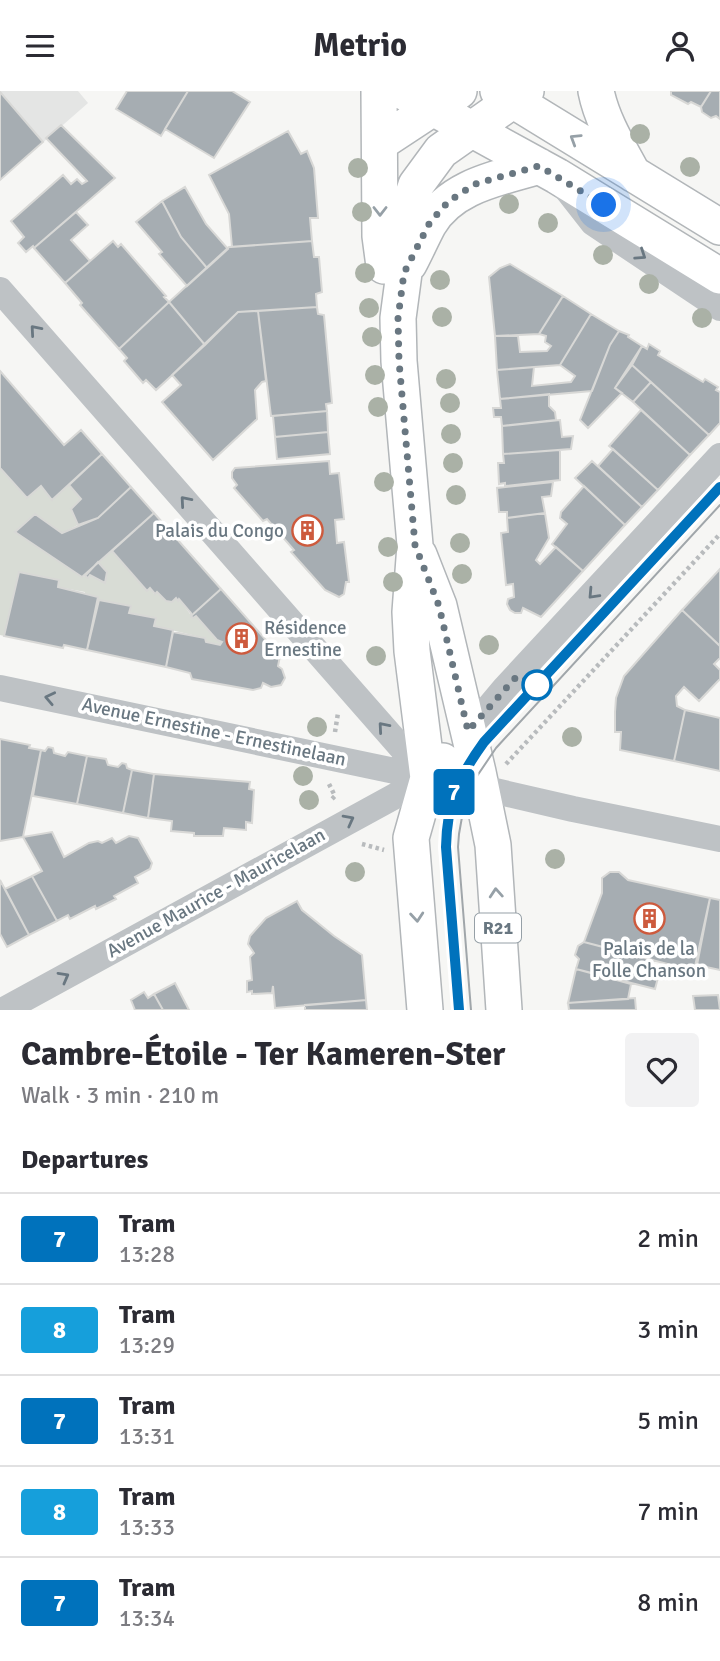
<!DOCTYPE html>
<html lang="en">
<head>
<meta charset="utf-8">
<style>
	:root { --surface:#fff; --page:#f2f2f3; --text:#2b2b33; --muted:#7c7c81; --line:#e1e1e2 }
	body { margin:0; font-family:Signika,sans-serif; background:var(--page); color:var(--text); height:100vh; display:flex; flex-direction:column; font-size:26px; white-space:nowrap }
	* { box-sizing:border-box; margin:0 }
	p { font-size:23px; color:var(--muted) }
	.icon { flex:none; width:38px; height:38px; fill:none; stroke:currentColor; stroke-width:2; stroke-linecap:round; stroke-linejoin:round }
	.map { position:relative; height:919px; overflow:hidden }
	.sheet { display:flex; flex-direction:column; background:var(--surface); flex:1 }
	.sheet>* { flex:none }
	.badge { padding:0 14px; border-radius:5px; font-size:24px; line-height:46px }
	.you { position:absolute; width:35px; height:35px; margin:-18px; border:5px solid #fff; border-radius:50%; background:#1a73e8; box-shadow:0 0 0 10px #1a73e833 }
	.map>.badge { position:absolute; translate:-50% -50%; box-shadow:0 0 0 4px #fff }
	h2 { padding:0 21px; font-size:26px; line-height:63px }
	.round { display:grid; place-items:center; flex:none; width:74px; height:74px; border-radius:7px; background:var(--page) }
	.headline { display:flex; align-items:center; justify-content:space-between; height:119px; padding:0 21px }
	h1 { font-size:33px; font-weight:700; line-height:52px }
	ul { padding:0; list-style:none }
	li { display:flex; align-items:center; gap:21px; height:91px; padding:0 21px; border-top:2px solid var(--line) }
	li div { flex:1 }
	li b { display:block; font-size:26px }
	li em { font-style:normal }
	li .badge { min-width:77px; font-weight:700; text-align:center }
	header { display:flex; justify-content:space-between; align-items:center; height:91px; padding:0 21px; background:var(--surface); font-size:32px; font-weight:700 }
	.map>svg:first-child { display:block }
	.built { fill:#e4e5e4 }
	.green { fill:#d8dcd5 }
	.building { fill:#a6adb2; stroke:#d8d8d6; stroke-width:2 }
	.lines { fill:none; stroke-linecap:round; stroke-linejoin:round }
	.major-casing { stroke:#b2b6b9; stroke-width:38 }
	.path { stroke:#b8bbbd; stroke-width:4.5; stroke-dasharray:3.5 3.5; stroke-linecap:butt }
	.minor { stroke:#bec2c5; stroke-width:26 }
	.major { stroke:#fff; stroke-width:35 }
	.tram { stroke:#a0a6aa; stroke-width:2 }
	.tree { fill:#aab1a6 }
	.oneway { stroke:#96a0a7 }
	.oneway2 { stroke:#697781 }
	.line-casing { stroke:#fff; stroke-width:16 }
	.line { stroke:#0072bc; stroke-width:10 }
	.walk { stroke:#697781; stroke-width:7; stroke-dasharray:0 12.6 }
	.stop-dot { fill:#fff; stroke:#0072bc; stroke-width:3.5 }
	.labels { text-anchor:middle; dominant-baseline:central; stroke-width:7; stroke-linejoin:round; paint-order:stroke }
	.shield { fill:#fff; stroke:#96a0a7; stroke-width:2 }
	.shield-label { font-size:18px; font-weight:bold; fill:#697781 }
	.poi-label { font-size:19px; fill:#697781; stroke:#fff; text-anchor:end }
	.street-label { font-size:19px; fill:#697781; stroke:#fff }
</style>
</head>
<body>
<header><svg class="icon" aria-label="menu" viewBox="0 0 24 24"><path d="M4 6h16M4 12h16M4 18h16"/></svg>Metrio<svg class="icon" aria-label="person" viewBox="0 0 24 24"><circle cx="12" cy="8" r="4"/><path d="M4 21q1-7 8-7t8 7"/></svg></header>
<div class="map">
<svg width="720" height="919" viewBox="0 0 720 919">
	<rect width="100%" height="100%" fill="#f6f6f4"/>
	<path class="built" d="M0,0H78L88,12L0,89Z"/>
	<path class="green" d="M0,377L26,407L41,395L53,408L69,394L81,408L71,418L78,434L62,442L35,423L15,441L82,486H88L90,484L105,492L107,481L98,471L112,460L146,499L150,497L154,503L157,501L166,510L172,511L176,507L179,508L193,527L196,525L217,549L222,551L220,554L206,551L205,547L154,535L156,528L129,522L130,515L98,509V506L85,504V501L58,496L19,481L4,545L0,544Z"/>
	<path class="building" d="M127,0H188L161,45L116,18Z
		M188,0H232L250,11L214,67L165,38Z
		M671,0H711L701,16L691,11L688,13L671,4Z
		M711,0H720V28L716,25L711,27L702,21L701,16Z
		M0,1L43,51L0,89Z
		M61,34L115,87L34,157L33,155L26,161L18,152L24,146L11,130L63,84L71,93L77,88L82,93L87,90L46,47Z
		M288,40L301,63L307,60L314,77L318,127H310L312,150L232,156L229,123L209,84Z
		M185,96L206,133L228,158L207,177L181,146L162,110Z
		M162,110L181,146L207,177L187,195L159,163L162,161L136,131Z
		M76,121L88,134L71,149L90,170L65,192L34,157Z
		M113,150L118,156L121,153L166,205L164,206L169,211L119,258L80,214L82,212L65,192Z
		M312,150L314,166H319L322,201L316,203L317,216L238,221L205,254L169,211L229,156Z
		M510,173L563,205L539,243L495,245L489,186L500,177Z
		M563,205L591,223L560,274L497,279L495,245H518L520,261L547,260L551,255L545,251L546,245L539,243Z
		M169,211L205,254L156,299L146,289L143,292L124,270L127,267L119,258Z
		M317,216L318,223L324,224L332,312L326,313L327,320L271,325L258,220Z
		M258,220L266,290L262,291L255,299L257,328L213,369L162,311L181,294L172,284L238,221Z
		M591,223L619,240L610,254L592,300L500,308L497,279L534,276L532,295L571,291L575,285L560,274Z
		M619,240L629,244L628,246L642,255L615,297L622,302L588,337L580,329L610,254Z
		M649,253L660,260L658,264L703,291L705,288L718,296L716,299L720,301V332L709,344L632,274L642,255L647,258Z
		M632,274L651,291L633,311L615,297Z
		M0,280L64,354L81,339L102,363L52,409L41,395L27,407L0,377Z
		M651,291L709,344L690,364L633,311Z
		M549,303V315L555,321L556,329L502,335L501,326H494L493,317H501L500,308Z
		M641,319L690,364L658,399L609,355Z
		M327,320L328,341L275,346L273,325Z
		M560,329L562,346L573,345L571,358L503,363L502,335Z
		M328,341L330,363L277,368L275,346Z
		M613,358L658,399L642,416L598,375Z
		M560,359V389L505,395V392L499,393L498,372H504L503,363Z
		M102,363L131,396L98,427L78,434L71,418L81,408L69,394Z
		M329,370L330,383L339,382L344,428L335,429L337,452L344,451L349,491H346L344,503L339,506L325,499L291,461L294,459L267,428L263,430L234,397L237,394L232,387V381L235,377Z
		M592,370L642,416L625,434L575,387Z
		M553,391L551,405L542,406L545,422L507,427V421H499L497,397Z
		M584,395L625,434L583,480L552,453L567,433L560,427L561,421Z
		M131,396L154,422L82,486L15,441L35,423L62,442L98,427Z
		M154,422L221,498L191,525V522L179,508L178,510L176,507L172,511L166,510L157,501L155,503L150,497L147,500L112,460Z
		M545,422L549,447L536,469L540,473L556,456L583,480L541,526L523,517L521,522H515L510,519L507,513L508,508L514,506L513,493L506,494L501,442L508,441L507,427Z
		M98,471L107,481L105,492L90,484L88,487L85,485Z
		M720,478V555L682,519Z
		M19,481L59,489L58,496L98,506L87,559L64,554L63,557L4,545Z
		M221,498L280,565L278,575L282,578L285,587L281,594L271,596L263,592L261,597L253,599L192,588L190,582L166,576L173,541L205,547L206,551L220,554L222,551L217,549L196,525L193,527L191,525Z
		M99,509L131,515L129,522L156,527L154,535L173,539L166,576L87,559Z
		M682,519L720,555V567L714,573L720,579V588L699,610L684,596L676,605L677,615L685,619L674,670L620,659L621,641H615V621L616,607L624,585Z
		M685,619L720,627V680L674,670Z
		M0,648L30,654L29,657L41,659L23,746L0,750Z
		M48,656L53,657L54,662L65,665L68,661L87,665L77,713L33,705L41,659L45,660Z
		M87,665L106,668L108,674L118,676L122,672L126,673L127,677L132,679L123,722L77,713Z
		M132,679L154,683L148,727L123,722Z
		M154,683L250,691L249,698L254,699L252,732L246,731V739L224,737L223,745H194V742L171,740L172,730L148,727Z
		M52,741L64,766L89,752L98,750L102,752L112,747L116,752L129,745L138,747L152,772L150,778L135,786L138,792L114,805L116,808L96,818L95,815L70,828L68,824L57,830L32,785L42,780L23,746Z
		M610,781H619L628,789L710,807L694,880L584,851L602,802V787Z
		M32,785L57,830L29,844L5,798Z
		M0,789L29,844L7,856L0,843Z
		M710,807L720,809V879L697,874Z
		M297,810L302,819L334,845L362,864L366,909L275,917L273,895L272,902L252,903V900L247,901V890L252,889L250,866L254,862L248,853L250,845L266,827Z
		M584,851L653,869L650,880L659,883L655,898L576,878L579,868L575,864L578,855Z
		M576,878L631,893L628,908L568,912Z
		M175,892L189,919H163L154,903Z
		M144,901L148,907L154,903L163,919H135L131,909Z
		M718,904L720,919H695L693,905Z
		M635,907L636,919H569L568,912Z
		M366,909L367,919H305V914Z"/>
	<g class="lines">
		<defs>
			<path id="major" d="M379,0L380,145L384,175
				M402,0L557,85L720,185
				M498,0L720,136
				M596,0C602,30 619,57 633,83
				M380,52L459,0
				M409,173C416,160 422,146 429,133C452,94 500,87 539,75
				M419,464L439,515L478,681L493,754L504,919
				M428,687L412,560L410,521L415,454L399,270L398,227L404,182L402,139L416,94L441,60L526,0
				M425,919L411,747L428,687L443,670"/>
		</defs>
		<use href="#major" class="major-casing"/>
		<path class="path" d="M335,641L338,622
			M506,673L720,443
			M329,693L335,705L331,709
			M362,753L384,759"/>
		<path class="minor" d="M564,95L593,132L720,217
			M0,199L428,687
			M0,597L428,687
			M468,641L504,598L720,365
			M482,697L573,718L720,748
			M4,919L428,687"/>
		<use href="#major" class="major"/>
		<path class="tram" d="M459,919L446,756C446,711 458,687 484,651L720,396
			M471,919L458,756L459,743L465,709L471,694L496,657L720,414"/>
	</g>
	<g class="tree">
		<circle cx="640" cy="43" r="10"/>
		<circle cx="690" cy="76" r="10"/>
		<circle cx="358" cy="77" r="10"/>
		<circle cx="509" cy="113" r="10"/>
		<circle cx="362" cy="121" r="10"/>
		<circle cx="548" cy="132" r="10"/>
		<circle cx="603" cy="164" r="10"/>
		<circle cx="365" cy="182" r="10"/>
		<circle cx="440" cy="189" r="10"/>
		<circle cx="649" cy="193" r="10"/>
		<circle cx="369" cy="217" r="10"/>
		<circle cx="442" cy="226" r="10"/>
		<circle cx="702" cy="227" r="10"/>
		<circle cx="372" cy="246" r="10"/>
		<circle cx="375" cy="284" r="10"/>
		<circle cx="446" cy="288" r="10"/>
		<circle cx="450" cy="312" r="10"/>
		<circle cx="378" cy="316" r="10"/>
		<circle cx="451" cy="343" r="10"/>
		<circle cx="453" cy="372" r="10"/>
		<circle cx="384" cy="391" r="10"/>
		<circle cx="456" cy="404" r="10"/>
		<circle cx="460" cy="452" r="10"/>
		<circle cx="388" cy="456" r="10"/>
		<circle cx="462" cy="483" r="10"/>
		<circle cx="393" cy="491" r="10"/>
		<circle cx="489" cy="554" r="10"/>
		<circle cx="376" cy="565" r="10"/>
		<circle cx="317" cy="636" r="10"/>
		<circle cx="572" cy="646" r="10"/>
		<circle cx="303" cy="685" r="10"/>
		<circle cx="309" cy="709" r="10"/>
		<circle cx="555" cy="768" r="10"/>
		<circle cx="355" cy="781" r="10"/>
	</g>
	<defs><path id="oneway-chevron" d="M-2-3.5L2.5 0L-2 3.5" fill="none" stroke-width="1.6" stroke-linecap="round" stroke-linejoin="round" transform="scale(1.75)"/></defs>
	<g class="oneway">
		<use href="#oneway-chevron" transform="translate(575 48) rotate(-148)"/>
		<use href="#oneway-chevron" transform="translate(380 120) rotate(90)"/>
		<use href="#oneway-chevron" transform="translate(496 802) rotate(-94)"/>
		<use href="#oneway-chevron" transform="translate(417 826) rotate(85)"/>
	</g>
	<g class="oneway2">
		<use href="#oneway-chevron" transform="translate(641 164) rotate(34)"/>
		<use href="#oneway-chevron" transform="translate(35 239) rotate(-131)"/>
		<use href="#oneway-chevron" transform="translate(185 410) rotate(-131)"/>
		<use href="#oneway-chevron" transform="translate(593 503) rotate(133)"/>
		<use href="#oneway-chevron" transform="translate(50 607) rotate(-168)"/>
		<use href="#oneway-chevron" transform="translate(383 636) rotate(-131)"/>
		<use href="#oneway-chevron" transform="translate(349 729) rotate(-28)"/>
		<use href="#oneway-chevron" transform="translate(64 886) rotate(-29)"/>
	</g>
	<g class="lines">
		<defs>
			<path id="line" d="M459,919L446,756C447,711 458,687 484,651L720,396"/>
		</defs>
		<use href="#line" class="line-casing"/>
		<use href="#line" class="line"/>
		<path class="walk" d="M537,594L517,585L468,640L439,515L415,454L399,270L398,227L404,182L430,131L449,110L475,93L539,75L604,114"/>
	</g>
	<defs>
		<symbol id="building-ring" viewBox="-11 -11 22 22"><circle r="9.5" fill="#fff" stroke="#cd5a3d" stroke-width="1.5"/><path d="M-4-6H4V6H1V3H-1V6H-4ZM-2.5-4.3h1.7v1.8h-1.7ZM.8-4.3h1.7v1.8H.8ZM-2.5-1h1.7V.8h-1.7ZM.8-1h1.7V.8H.8Z" fill="#cd5a3d"/></symbol>
	</defs>
	<g fill-rule="evenodd">
		<use href="#building-ring" x="290" y="422" width="35" height="35"/>
		<use href="#building-ring" x="224" y="530" width="35" height="35"/>
		<use href="#building-ring" x="632" y="810" width="35" height="35"/>
	</g>
	<circle class="stop-dot" cx="537" cy="594" r="14"/>
	<g class="labels">
		<rect class="shield" x="475" y="822.5" width="46" height="29" rx="5"/>
		<g class="shield-label">
			<text x="498" y="837">R21</text>
		</g>
		<g class="poi-label">
			<text x="284" y="440">Palais du Congo</text>
			<text x="264" y="537" text-anchor="start">Résidence<tspan x="264" dy="22">Ernestine</tspan></text>
			<text x="649" y="858" text-anchor="middle">Palais de la<tspan x="649" dy="22">Folle Chanson</tspan></text>
		</g>
		<g class="street-label">
			<text transform="translate(214 641) rotate(12)">Avenue Ernestine - Ernestinelaan</text>
			<text transform="translate(216 802) rotate(-29)">Avenue Maurice - Mauricelaan</text>
		</g>
	</g>
</svg>
<div class="you" style="left:604px;top:114px"></div>
<b class="badge" style="left:454px;top:701px;background:#0072bc;color:#fff">7</b>
</div>
<section class="sheet">
<div class="headline"><div><h1>Cambre-Étoile - Ter Kameren-Ster</h1><p>Walk · 3 min · 210 m</p></div><a class="round"><svg class="icon" aria-label="heart" viewBox="0 0 24 24"><path d="M12 20l-8-8c-3-5 5-10 8-4 3-6 11-1 8 4z"/></svg></a></div>
<h2>Departures</h2>
<ul>
<li><span class="badge" style="background:#0072bc;color:#fff">7</span><div><b>Tram</b><p>13:28</p></div><em>2 min</em></li>
<li><span class="badge" style="background:#169fdb;color:#fff">8</span><div><b>Tram</b><p>13:29</p></div><em>3 min</em></li>
<li><span class="badge" style="background:#0072bc;color:#fff">7</span><div><b>Tram</b><p>13:31</p></div><em>5 min</em></li>
<li><span class="badge" style="background:#169fdb;color:#fff">8</span><div><b>Tram</b><p>13:33</p></div><em>7 min</em></li>
<li><span class="badge" style="background:#0072bc;color:#fff">7</span><div><b>Tram</b><p>13:34</p></div><em>8 min</em></li>
</ul>
</section>
</body>
</html>
